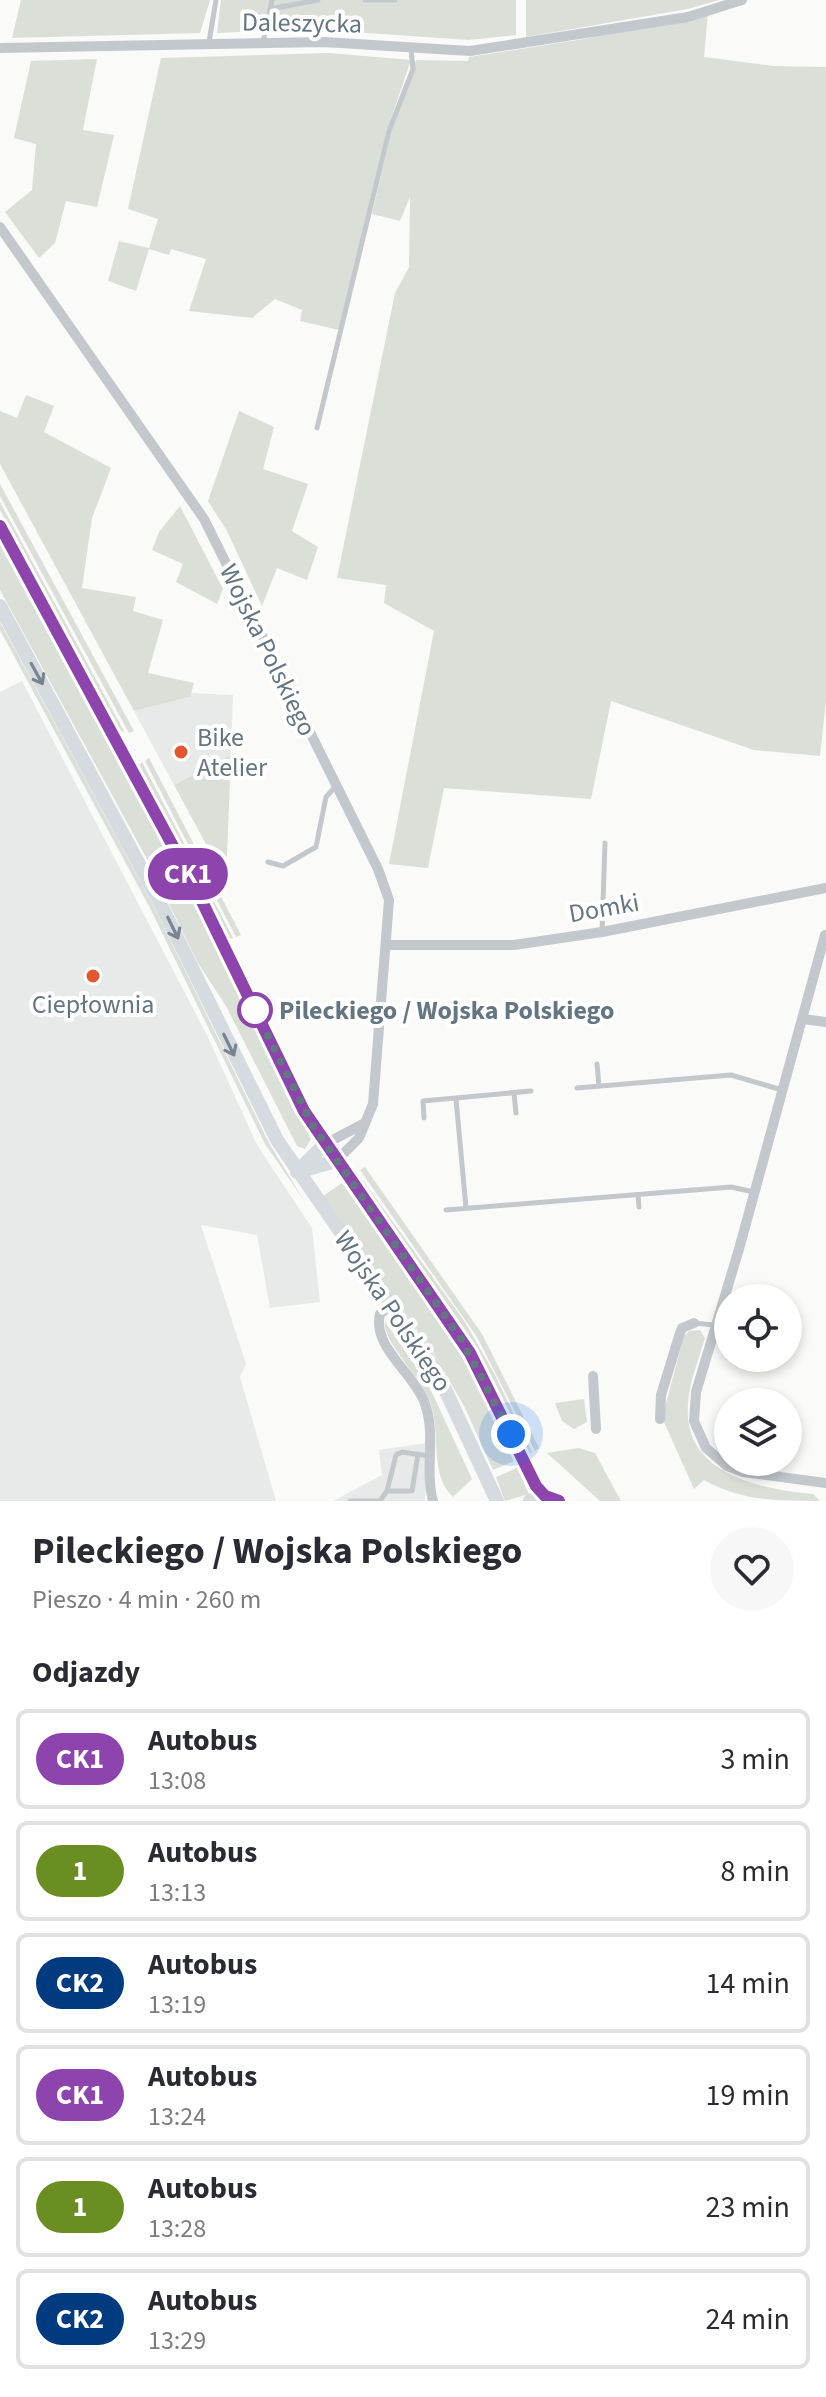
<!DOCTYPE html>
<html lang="pl">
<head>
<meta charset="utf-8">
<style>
	:root { --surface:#fff; --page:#f7f7f7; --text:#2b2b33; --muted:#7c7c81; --line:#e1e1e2 }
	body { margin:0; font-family:"Source Sans 3",sans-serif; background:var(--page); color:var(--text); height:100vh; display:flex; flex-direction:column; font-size:30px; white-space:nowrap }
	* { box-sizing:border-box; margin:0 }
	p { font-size:26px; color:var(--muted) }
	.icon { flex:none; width:44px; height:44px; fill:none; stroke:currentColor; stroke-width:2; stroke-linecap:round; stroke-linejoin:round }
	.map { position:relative; height:1501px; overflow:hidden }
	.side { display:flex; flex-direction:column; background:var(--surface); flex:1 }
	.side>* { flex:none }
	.badge { padding:0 16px; border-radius:26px; font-size:28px; line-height:52px }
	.controls { position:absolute; left:714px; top:1284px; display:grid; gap:16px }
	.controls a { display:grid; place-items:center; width:88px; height:88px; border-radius:50%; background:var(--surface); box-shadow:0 4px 12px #0003; font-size:40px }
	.you { position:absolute; width:40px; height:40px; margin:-20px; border:6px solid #fff; border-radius:50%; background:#1a73e8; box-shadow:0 0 0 12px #1a73e833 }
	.map>.badge { position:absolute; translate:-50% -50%; box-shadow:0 0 0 4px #fff }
	h2 { padding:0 32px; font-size:30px; line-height:72px }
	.round { display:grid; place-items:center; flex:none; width:84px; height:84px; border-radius:42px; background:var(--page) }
	.headline { display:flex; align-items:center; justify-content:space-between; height:136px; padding:0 32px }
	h1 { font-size:38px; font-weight:700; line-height:60px }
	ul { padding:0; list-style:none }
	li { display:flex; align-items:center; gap:24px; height:100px; margin:0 16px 12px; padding:0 16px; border:4px solid var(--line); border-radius:12px }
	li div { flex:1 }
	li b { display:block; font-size:30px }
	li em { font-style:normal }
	li .badge { min-width:88px; font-weight:700; text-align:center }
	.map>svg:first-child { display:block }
	.built { fill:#e8e9e9 }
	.green { fill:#dadfd7 }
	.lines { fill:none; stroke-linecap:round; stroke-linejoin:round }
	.lane { stroke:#c3c8cc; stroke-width:5 }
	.street { stroke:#c3c8cc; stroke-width:10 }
	.secondary { stroke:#d6dbdf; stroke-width:14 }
	.oneway { stroke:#768591 }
	.line-casing { stroke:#fff; stroke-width:18 }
	.line { stroke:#8e44ad; stroke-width:12 }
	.walk { stroke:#657683; stroke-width:8; stroke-dasharray:0 14.4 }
	.poi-dot { fill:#e4572e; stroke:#fff; stroke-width:3 }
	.stop-dot { fill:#fff; stroke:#8e44ad; stroke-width:4 }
	.labels { text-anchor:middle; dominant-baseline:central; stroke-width:8; stroke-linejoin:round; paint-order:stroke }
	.street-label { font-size:26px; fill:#657683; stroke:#fff }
	.poi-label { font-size:26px; fill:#657683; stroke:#fff; text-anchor:start }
	.stop-label { font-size:26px; font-weight:bold; fill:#657683; stroke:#fff; text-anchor:start }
</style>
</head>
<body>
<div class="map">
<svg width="826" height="1501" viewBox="0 0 826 1501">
	<rect width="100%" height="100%" fill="#fafaf8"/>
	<path class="built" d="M22,681L208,1037L257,1145L312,1228L320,1302L270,1308L257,1235L201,1225L246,1364L240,1377L276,1501H0V692Z
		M191,693L233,695L231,755L174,785L134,711L190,697Z
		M426,1443L425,1501H333L382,1475L379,1450Z"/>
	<path class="green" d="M21,0H210L200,33L12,38Z
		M221,0H516V35L469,40L308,29L217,33Z
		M526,0H719L688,9L526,37Z
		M708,11L704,57L774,66L826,67V701L820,756L754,750L611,701L591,799L444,788L428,868L389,864L434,631L384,603L386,585L337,578L395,293L409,267L410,197L400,221L372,214L391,132L416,60L468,61L469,57L584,39Z
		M329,53L411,60L387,130L339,330L300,321L302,310L275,299L252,318L189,311L206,259L171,249L169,255L149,249L136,291L108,281L119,241L149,248L158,219L128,209L161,58Z
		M97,59L83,130L114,135L97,207L66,201L55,243L39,258L5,212L32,190L36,144L14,138L31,61Z
		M26,395L54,406L44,432L111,468L92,518L82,588L136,597L133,611L163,620L148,673L194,683L190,697L134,711L0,464V411L17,418Z
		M239,411L274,427L263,469L308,484L292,531L318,547L307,580L277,568L262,606L227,531L208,501Z
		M0,484L134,731L129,733L0,496Z
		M0,502L125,733L119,729L0,510Z
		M180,506L223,589L217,604L176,582L183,564L152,550L159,532Z
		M0,542L166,848L311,1139L305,1149L297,1146L226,1006L198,963L147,859L0,590Z
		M0,622L154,907L269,1143L305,1202L265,1144L150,908L0,630Z
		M231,755L226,881L174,785Z
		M149,758L241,935L236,937L145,761Z
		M142,762L233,938L229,939L139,765Z
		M365,1167L482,1334L539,1448L535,1451L477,1337L360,1170Z
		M357,1172L465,1322L494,1373L532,1452L528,1454L472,1340L354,1174Z
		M342,1183L456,1345L487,1400L514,1461L493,1470L465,1408L435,1355L323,1196Z
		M385,1321L429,1386L472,1479L453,1497C428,1473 442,1433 430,1402C422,1378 382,1342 385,1321Z
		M700,1330L705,1338C699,1359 689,1382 688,1404C682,1474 760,1489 813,1494L820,1501C778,1501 741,1501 704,1480L694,1489L664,1422L665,1407L684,1336L689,1331Z
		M584,1399L587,1422L574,1429L562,1421L555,1403Z
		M579,1448L595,1453L621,1501H600L547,1453Z
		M517,1468L529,1494L505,1501L496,1477Z"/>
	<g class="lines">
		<path class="lane" d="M365,0H395
			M270,9L318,0
			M209,42L216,0
			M263,42L272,0
			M317,428L389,131L413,69L411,49
			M268,862L283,866L316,847L326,797L335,787
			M602,932L605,843
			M597,1064L599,1086
			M577,1088L731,1075L782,1090
			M514,1093L516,1113
			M456,1099L466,1208
			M424,1118L423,1101L531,1091
			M638,1195L639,1207
			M446,1210L731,1187L754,1192
			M694,1323L714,1325
			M387,1491H412L418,1454
			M350,1501H380
			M380,1501L387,1491L396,1455L402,1452L429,1456"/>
		<path class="street" d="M0,48L324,42L470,51L688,17L742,0
			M0,227L204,519L378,869L389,900L373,1104L359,1138L336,1161
			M825,935L739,1249L696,1392L694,1421L706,1448L727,1466L743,1472L826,1483
			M387,945H514L602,932L826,888
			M803,1019L826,1022
			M325,1144L365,1123
			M392,1304L380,1314C372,1346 412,1372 424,1401C437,1434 424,1469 433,1501
			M593,1376L596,1429
			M660,1419L661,1395L680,1333L682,1328L694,1323"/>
		<path class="secondary" d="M0,525L195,887L304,1111L461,1339L488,1385L532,1480L545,1496
			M0,606L160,903L277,1140L436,1370L497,1501
			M297,1172L336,1161
			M297,1172L325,1144
			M530,1501L545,1496L559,1501"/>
	</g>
	<defs><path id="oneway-shaft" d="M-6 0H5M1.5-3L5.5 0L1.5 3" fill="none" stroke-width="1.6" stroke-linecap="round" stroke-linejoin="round" transform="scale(2)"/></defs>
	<g class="oneway">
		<use href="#oneway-shaft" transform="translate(37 674) rotate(61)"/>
		<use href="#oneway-shaft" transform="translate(173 928) rotate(64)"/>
		<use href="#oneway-shaft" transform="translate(229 1045) rotate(64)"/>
	</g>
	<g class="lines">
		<defs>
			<path id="line" d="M0,526L195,887L304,1111L470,1353L536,1486L545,1496L559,1501"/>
		</defs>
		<use href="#line" class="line-casing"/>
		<use href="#line" class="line"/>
		<path class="walk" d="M255,1010L313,1126L461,1339L511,1434"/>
	</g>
	<g class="poi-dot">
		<circle cx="181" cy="752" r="8"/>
		<circle cx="93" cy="976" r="8"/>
	</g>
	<circle class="stop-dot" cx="255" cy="1010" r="16"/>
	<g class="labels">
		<g class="street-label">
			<text transform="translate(302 23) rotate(1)">Daleszycka</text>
			<text transform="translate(268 650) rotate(64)">Wojska Polskiego</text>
			<text transform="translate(604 908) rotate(-10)">Domki</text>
			<text transform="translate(393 1311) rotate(56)">Wojska Polskiego</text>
		</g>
		<g class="poi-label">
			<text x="197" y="737">Bike<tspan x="197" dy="30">Atelier</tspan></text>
			<text x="93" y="1004" text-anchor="middle">Ciepłownia</text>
		</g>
		<g class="stop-label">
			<text x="279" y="1010">Pileckiego / Wojska Polskiego</text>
		</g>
	</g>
</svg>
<div class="controls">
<a><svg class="icon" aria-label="locate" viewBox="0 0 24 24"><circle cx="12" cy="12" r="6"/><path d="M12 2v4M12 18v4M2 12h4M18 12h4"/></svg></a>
<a><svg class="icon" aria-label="layers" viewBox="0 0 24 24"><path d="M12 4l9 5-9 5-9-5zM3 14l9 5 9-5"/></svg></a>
</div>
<div class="you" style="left:511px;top:1434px"></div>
<b class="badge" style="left:188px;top:874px;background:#8e44ad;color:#fff">CK1</b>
</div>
<section class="side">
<div class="headline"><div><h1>Pileckiego / Wojska Polskiego</h1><p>Pieszo · 4 min · 260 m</p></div><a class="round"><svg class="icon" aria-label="heart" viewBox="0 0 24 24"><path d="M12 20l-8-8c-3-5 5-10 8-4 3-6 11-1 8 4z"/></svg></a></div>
<h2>Odjazdy</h2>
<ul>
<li><span class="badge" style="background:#8e44ad;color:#fff">CK1</span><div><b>Autobus</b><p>13:08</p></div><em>3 min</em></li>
<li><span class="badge" style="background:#6b8e23;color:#fff">1</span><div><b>Autobus</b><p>13:13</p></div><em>8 min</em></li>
<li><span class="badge" style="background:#003b80;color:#fff">CK2</span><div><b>Autobus</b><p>13:19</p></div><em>14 min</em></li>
<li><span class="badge" style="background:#8e44ad;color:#fff">CK1</span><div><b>Autobus</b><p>13:24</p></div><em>19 min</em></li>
<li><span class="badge" style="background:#6b8e23;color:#fff">1</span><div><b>Autobus</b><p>13:28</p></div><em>23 min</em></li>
<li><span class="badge" style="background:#003b80;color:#fff">CK2</span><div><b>Autobus</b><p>13:29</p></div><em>24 min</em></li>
</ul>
</section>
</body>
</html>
